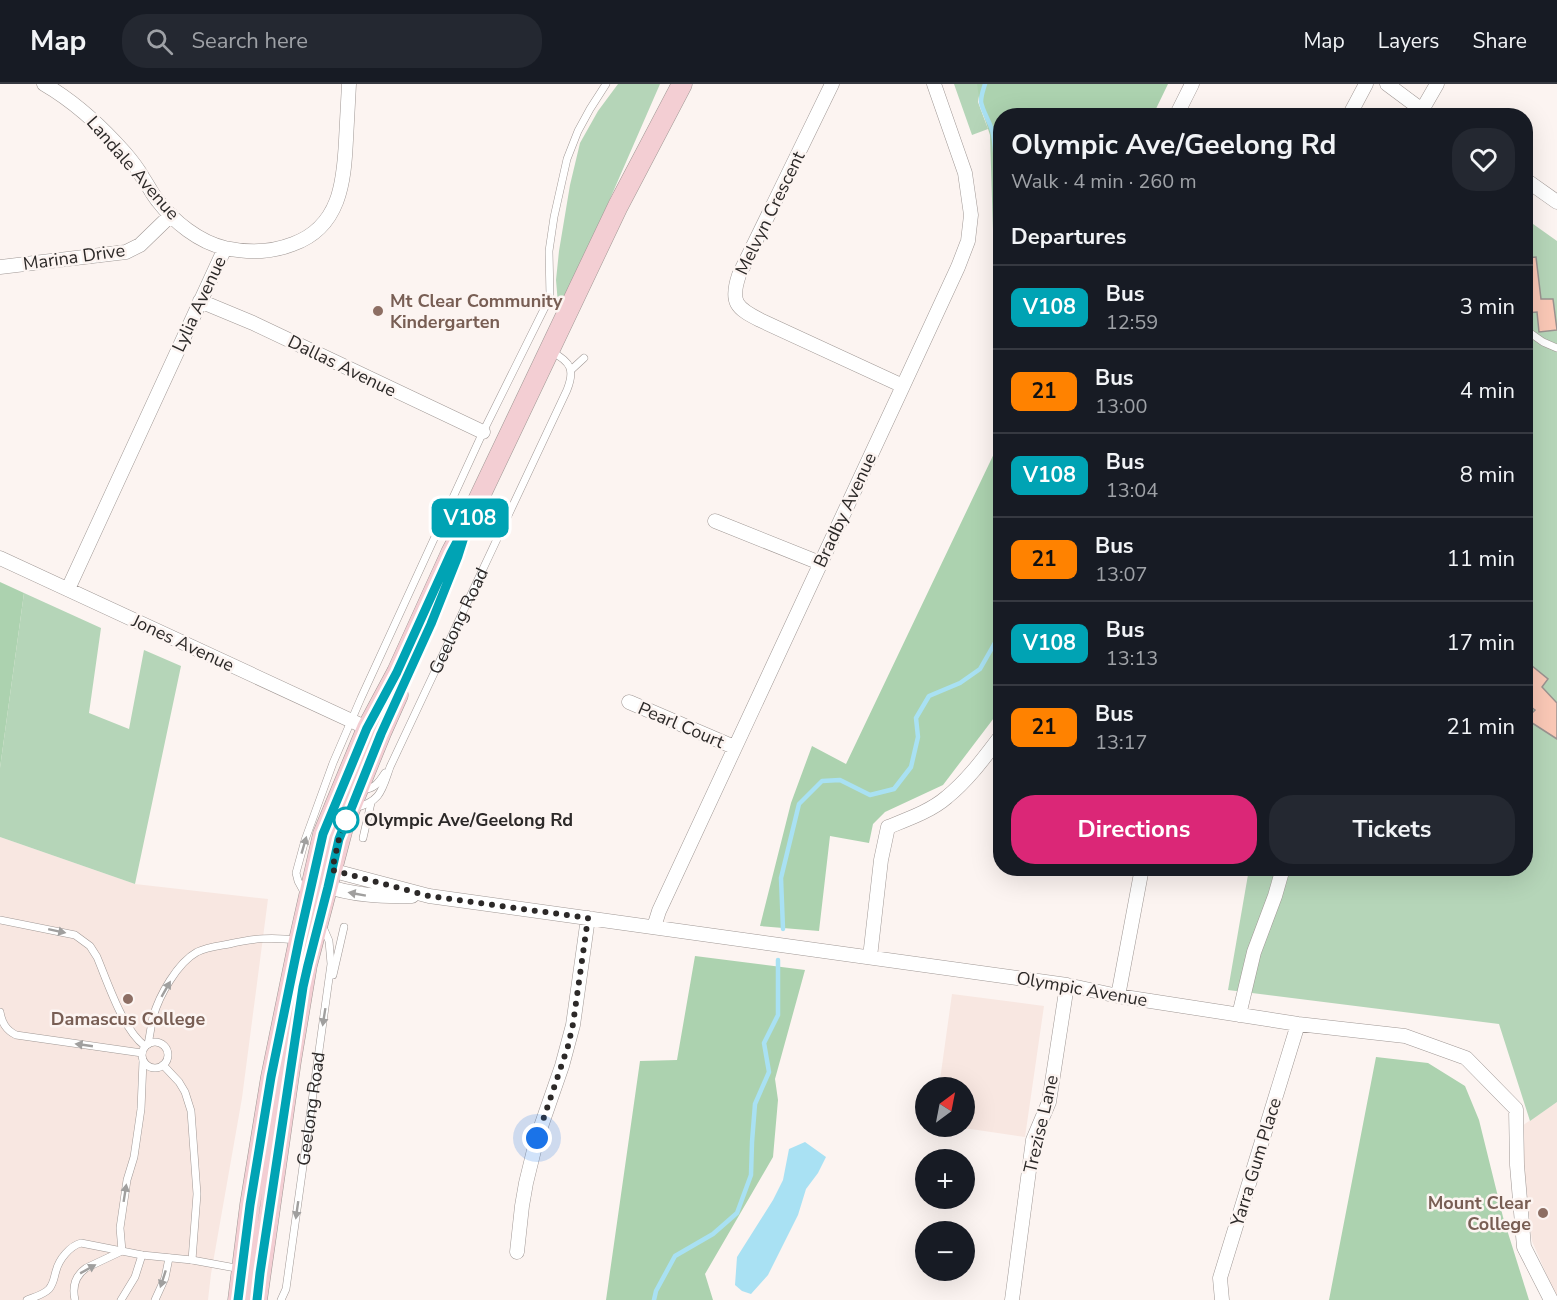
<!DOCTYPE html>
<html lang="en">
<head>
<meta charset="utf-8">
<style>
	:root { --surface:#171b24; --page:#242831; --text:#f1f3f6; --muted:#9ea1a6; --line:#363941; --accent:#db2777 }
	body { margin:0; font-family:"Nunito Sans",sans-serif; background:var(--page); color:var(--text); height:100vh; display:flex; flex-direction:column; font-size:22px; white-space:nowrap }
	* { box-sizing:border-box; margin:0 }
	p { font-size:20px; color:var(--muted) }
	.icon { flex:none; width:33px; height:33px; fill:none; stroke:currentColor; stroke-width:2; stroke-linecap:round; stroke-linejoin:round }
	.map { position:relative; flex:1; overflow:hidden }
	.side { position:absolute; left:993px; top:24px; width:540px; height:768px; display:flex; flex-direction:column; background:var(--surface); border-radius:24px; box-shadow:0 6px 24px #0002 }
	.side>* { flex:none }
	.badge { padding:0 12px; border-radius:9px; font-size:21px; line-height:39px }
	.needle { width:39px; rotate:32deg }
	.buttons { position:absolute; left:915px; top:993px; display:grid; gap:12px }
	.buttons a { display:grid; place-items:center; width:60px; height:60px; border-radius:50%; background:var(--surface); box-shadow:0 6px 24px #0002; font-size:30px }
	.you { position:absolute; width:30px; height:30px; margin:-15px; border:4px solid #fff; border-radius:50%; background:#1a73e8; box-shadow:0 0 0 9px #1a73e833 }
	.map>.badge { position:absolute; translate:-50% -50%; box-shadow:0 0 0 3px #fff }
	h2 { padding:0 18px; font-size:22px; line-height:54px }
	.round { display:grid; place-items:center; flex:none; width:63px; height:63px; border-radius:24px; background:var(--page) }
	.overview { display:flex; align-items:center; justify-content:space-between; height:102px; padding:0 18px }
	h1 { font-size:28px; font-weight:700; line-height:45px }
	.button { display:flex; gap:12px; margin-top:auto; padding:12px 18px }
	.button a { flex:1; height:69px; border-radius:24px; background:var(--accent); color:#fff; font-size:24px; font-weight:700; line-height:69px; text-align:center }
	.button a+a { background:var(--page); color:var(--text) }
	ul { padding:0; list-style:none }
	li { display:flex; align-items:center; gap:18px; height:84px; padding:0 18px; border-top:2px solid var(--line) }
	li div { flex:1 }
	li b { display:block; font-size:22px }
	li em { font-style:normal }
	li .badge { min-width:66px; font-weight:700; text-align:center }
	header { display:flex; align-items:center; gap:36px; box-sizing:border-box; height:84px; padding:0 30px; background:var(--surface); border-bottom:2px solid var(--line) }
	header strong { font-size:28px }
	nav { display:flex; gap:33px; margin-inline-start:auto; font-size:21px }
	.search { width:420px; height:54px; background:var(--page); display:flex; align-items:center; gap:15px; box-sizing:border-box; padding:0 21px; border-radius:24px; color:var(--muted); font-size:22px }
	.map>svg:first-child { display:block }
	.built { fill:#f8e7e1 }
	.green { fill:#b5d5b8 }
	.forest { fill:#acd2af }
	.water { fill:#a9e1f3 }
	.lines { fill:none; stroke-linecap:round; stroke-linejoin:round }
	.stream { stroke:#a9e1f3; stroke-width:4.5 }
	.building { fill:#fac8b6; stroke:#9b9390; stroke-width:1.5 }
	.lane-casing { stroke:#a09895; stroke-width:8 }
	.street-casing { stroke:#a09895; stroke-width:15 }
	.secondary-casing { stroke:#a09895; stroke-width:21 }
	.lane { stroke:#fff; stroke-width:7 }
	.street { stroke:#fff; stroke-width:14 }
	.secondary { stroke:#f3ced3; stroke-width:20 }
	.oneway { fill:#a09f9e }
	.line-casing { stroke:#fff; stroke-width:14 }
	.line { stroke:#00a3b4; stroke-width:9 }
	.walk { stroke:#2c2928; stroke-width:6; stroke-dasharray:0 10.8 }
	.education-dot { fill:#8d6e63; stroke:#fcf4f1; stroke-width:2 }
	.stop-dot { fill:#fff; stroke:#00a3b4; stroke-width:3 }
	.labels { text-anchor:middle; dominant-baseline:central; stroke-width:5; stroke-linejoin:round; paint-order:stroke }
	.street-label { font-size:18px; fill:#2c2928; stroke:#fcf4f1 }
	.education-label { font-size:18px; font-weight:bold; fill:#785e54; stroke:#fcf4f1; text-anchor:start }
	.stop-label { font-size:18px; font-weight:bold; fill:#2c2928; stroke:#fcf4f1; text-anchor:start }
</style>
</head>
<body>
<header>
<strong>Map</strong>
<div class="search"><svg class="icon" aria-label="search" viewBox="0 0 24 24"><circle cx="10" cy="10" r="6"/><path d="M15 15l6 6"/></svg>Search here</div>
<nav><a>Map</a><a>Layers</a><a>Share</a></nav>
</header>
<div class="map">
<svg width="1557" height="1216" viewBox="0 0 1557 1216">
	<rect width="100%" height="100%" fill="#fcf4f1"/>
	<path class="built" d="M0,753L135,800L268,815L242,1014L211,1190L208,1216H0Z
		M952,910L1044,922L1025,1053L957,1043L964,1042V1004L939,1003Z
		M1557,1018V1215L1532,1157L1519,1044Z"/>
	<path class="green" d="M618,0H660L559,232L556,196L559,167L570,101L580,59L598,27Z
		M954,0H981L978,18L988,45L972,51Z
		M1526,135L1557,157V1018L1530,1037L1499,940L1228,906L1249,785L1526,784Z
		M24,509L101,544L89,629L129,645L144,566L181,582L135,800L0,753V684Z"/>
	<path class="forest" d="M977,0H1168L1153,31L1000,32V184L994,178L990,51L980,20Z
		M1000,357V626L943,701L885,728L873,740L869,759L830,752L819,847L760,842L791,719L812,662L846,680Z
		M0,498L24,509L0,684Z
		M695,872L805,886L775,995L778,1016L773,1073L705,1190L713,1216H606L640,977L677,976Z
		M1376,973L1428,979L1465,1002L1479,1036L1503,1133L1529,1216H1329Z"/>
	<path class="water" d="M805,1058L826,1073L818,1089L806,1105L798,1131L768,1191L751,1210L742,1207L735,1201L737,1173L773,1116L783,1096L789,1065Z"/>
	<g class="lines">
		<path class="stream" d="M985,0C983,7 981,11 981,18C983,29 991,39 993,50C997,69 994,88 1000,107
			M783,845L781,794L799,720L822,697L840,696L870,711L894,705L911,683L918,653L916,634L929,612L960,599L980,585L1000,550
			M654,1216L656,1207L675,1172L713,1150L737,1129L751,1091L752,1058L755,1020L769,988L764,959L778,931V876"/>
	</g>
	<path class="building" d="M1536,173L1541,215H1553L1557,246L1539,248L1537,228L1526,229V174Z
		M1526,577L1548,595L1542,603L1557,619V655L1526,635L1535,626L1526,619Z"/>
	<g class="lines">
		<defs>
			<g id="lane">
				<path d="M1526,246L1543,258L1557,264"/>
				<path d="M571,286L584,274"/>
				<path d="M361,706C374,705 378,700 385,689"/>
				<path id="s1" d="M354,724C381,718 382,706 390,683L567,306C575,286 571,278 552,268"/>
				<path d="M363,754L371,719"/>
				<path d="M304,808L298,797L296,789L305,756L333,679L361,614L483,348L550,213L549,167L554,133L567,75L578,47L590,25L606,0"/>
				<path d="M0,836L75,851L90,862L97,873C108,899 123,946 145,962"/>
				<path d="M333,891L344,843"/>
				<path d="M0,928C2,939 6,946 16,951L142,969"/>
				<circle cx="155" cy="971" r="13"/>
				<path d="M148,960C150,951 151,942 153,933C159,912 177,879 197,868C207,863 218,862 229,860C255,854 271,853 298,856"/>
				<path d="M163,981L179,998L185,1008L191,1027L197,1110L192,1176"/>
				<path d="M27,1216C34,1213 43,1211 49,1205C54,1199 54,1193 56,1187C59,1175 70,1162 81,1159L142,1171L192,1176L241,1185"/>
				<path d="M75,1216C72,1203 75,1192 86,1184L122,1167L120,1144L127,1096L134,1073L141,1025L143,977"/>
				<path d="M121,1216L135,1193L142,1171"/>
				<path d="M155,1216L165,1194L169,1174"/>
				<path id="s2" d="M281,1216L286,1205L331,880L329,857L323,843"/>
			</g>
			<path id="street" d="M44,0C75,18 100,41 124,68C131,76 138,85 143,94C148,101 152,110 158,117C174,138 199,158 225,164
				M832,0L739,191C730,218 736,224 760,236L903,302
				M1387,0L1430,32
				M1422,26L1437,0
				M1176,32L1192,0
				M1349,32L1366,0
				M1526,96L1557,118
				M0,183L126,168L140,161L171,131
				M200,217L253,239L483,348
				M715,437L820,479
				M0,474L367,644
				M68,505L225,164C248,169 270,169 293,160C340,143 344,98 346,56C347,37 348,19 349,0
				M629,618L734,663
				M323,784L429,812L1067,901L1118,912L1298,940L1405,952L1466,974L1516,1025L1517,1081L1524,1163L1551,1216
				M322,801C353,811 380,813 412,812
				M654,843L659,827L903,302L958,183L968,157L971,131L965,89L934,0
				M870,873L881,776L888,743C908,735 931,727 947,713C968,696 984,674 1000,653
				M1118,912L1142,784
				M1239,931L1254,868L1275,812L1283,784
				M517,1168L522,1122L526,1099L537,1054L562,982L573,941L588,834
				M1012,1216L1033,1056L1049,1018L1067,901
				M1222,1216L1220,1194L1298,940"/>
			<path id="secondary" d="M238,1216L250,1121L271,993L299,856L323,750L367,644L397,588L451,469L471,431L618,122L682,0
				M257,1216L291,977L307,881L344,740L381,649L398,611"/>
		</defs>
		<use href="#lane" class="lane-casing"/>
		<use href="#street" class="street-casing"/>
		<use href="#secondary" class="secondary-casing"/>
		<use href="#lane" class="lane"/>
		<use href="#street" class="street"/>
		<use href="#secondary" class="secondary"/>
	</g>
	<defs><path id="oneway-solid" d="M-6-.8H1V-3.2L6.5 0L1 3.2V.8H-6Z" transform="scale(1.5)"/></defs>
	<g class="oneway">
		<use href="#oneway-solid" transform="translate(304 761) rotate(-74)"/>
		<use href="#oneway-solid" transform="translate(357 810) rotate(-170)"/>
		<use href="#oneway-solid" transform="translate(57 847) rotate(12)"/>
		<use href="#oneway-solid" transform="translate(166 905) rotate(-60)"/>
		<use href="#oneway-solid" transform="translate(324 933) rotate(99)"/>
		<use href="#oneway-solid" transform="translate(84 961) rotate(-172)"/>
		<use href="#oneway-solid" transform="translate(125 1109) rotate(-81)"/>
		<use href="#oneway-solid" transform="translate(297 1126) rotate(98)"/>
		<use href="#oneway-solid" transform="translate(88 1185) rotate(-29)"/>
		<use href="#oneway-solid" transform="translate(163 1195) rotate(108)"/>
	</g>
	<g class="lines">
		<defs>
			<path id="line" d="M238,1216L250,1121L271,993L299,856L323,750L367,644L397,588L451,469L471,431L458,472L431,540L381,650L339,755L328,803L308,881L303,903L260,1189L257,1216"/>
		</defs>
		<use href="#line" class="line-casing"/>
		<use href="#line" class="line"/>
		<path class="walk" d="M346,736L339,755L332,786L429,812L588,834L573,940L568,962L537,1054"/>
	</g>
	<g class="education-dot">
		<circle cx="378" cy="227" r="6"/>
		<circle cx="128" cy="915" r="6"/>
		<circle cx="1543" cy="1129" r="6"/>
	</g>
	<circle class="stop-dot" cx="346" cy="736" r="12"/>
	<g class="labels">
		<g class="street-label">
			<text transform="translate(133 84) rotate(49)">Landale Avenue</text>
			<text transform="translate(770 129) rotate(-64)">Melvyn Crescent</text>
			<text transform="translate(74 173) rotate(-8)">Marina Drive</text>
			<text transform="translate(199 220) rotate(-65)">Lylia Avenue</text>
			<text transform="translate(342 282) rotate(26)">Dallas Avenue</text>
			<text transform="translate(845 426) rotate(-65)">Bradby Avenue</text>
			<text stroke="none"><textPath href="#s1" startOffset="220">Geelong Road</textPath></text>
			<text transform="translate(183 559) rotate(25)">Jones Avenue</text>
			<text transform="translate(681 641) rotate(23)">Pearl Court</text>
			<text transform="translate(1082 905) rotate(10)">Olympic Avenue</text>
			<text stroke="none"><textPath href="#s2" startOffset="194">Geelong Road</textPath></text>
			<text transform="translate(1041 1040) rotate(-77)">Trezise Lane</text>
			<text transform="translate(1256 1078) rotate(-73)">Yarra Gum Place</text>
		</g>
		<g class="education-label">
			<text x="390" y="217">Mt Clear Community<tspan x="390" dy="21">Kindergarten</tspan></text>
			<text x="128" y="935" text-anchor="middle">Damascus College</text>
			<text x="1531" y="1119" text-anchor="end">Mount Clear<tspan x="1531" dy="21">College</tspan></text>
		</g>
		<g class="stop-label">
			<text x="364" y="736">Olympic Ave/Geelong Rd</text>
		</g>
	</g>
</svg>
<div class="buttons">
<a><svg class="needle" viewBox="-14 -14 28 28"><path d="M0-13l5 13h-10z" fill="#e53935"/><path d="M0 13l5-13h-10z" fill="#9ea1a6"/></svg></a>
<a>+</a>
<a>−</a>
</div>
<div class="you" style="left:537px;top:1054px"></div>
<b class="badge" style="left:470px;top:434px;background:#00a3b4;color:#fff">V108</b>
<section class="side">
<div class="overview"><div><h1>Olympic Ave/Geelong Rd</h1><p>Walk · 4 min · 260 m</p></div><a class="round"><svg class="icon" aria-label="heart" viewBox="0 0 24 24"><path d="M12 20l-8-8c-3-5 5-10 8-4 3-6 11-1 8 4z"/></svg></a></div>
<h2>Departures</h2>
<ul>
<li><span class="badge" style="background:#00a3b4;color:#fff">V108</span><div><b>Bus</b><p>12:59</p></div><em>3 min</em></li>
<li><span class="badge" style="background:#ff8200;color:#111">21</span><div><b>Bus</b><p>13:00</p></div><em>4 min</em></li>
<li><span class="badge" style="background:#00a3b4;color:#fff">V108</span><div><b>Bus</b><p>13:04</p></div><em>8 min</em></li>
<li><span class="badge" style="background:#ff8200;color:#111">21</span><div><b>Bus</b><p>13:07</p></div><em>11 min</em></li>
<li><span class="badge" style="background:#00a3b4;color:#fff">V108</span><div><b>Bus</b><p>13:13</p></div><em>17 min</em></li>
<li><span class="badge" style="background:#ff8200;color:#111">21</span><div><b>Bus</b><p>13:17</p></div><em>21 min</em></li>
</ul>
<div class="button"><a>Directions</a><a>Tickets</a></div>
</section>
</div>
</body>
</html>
